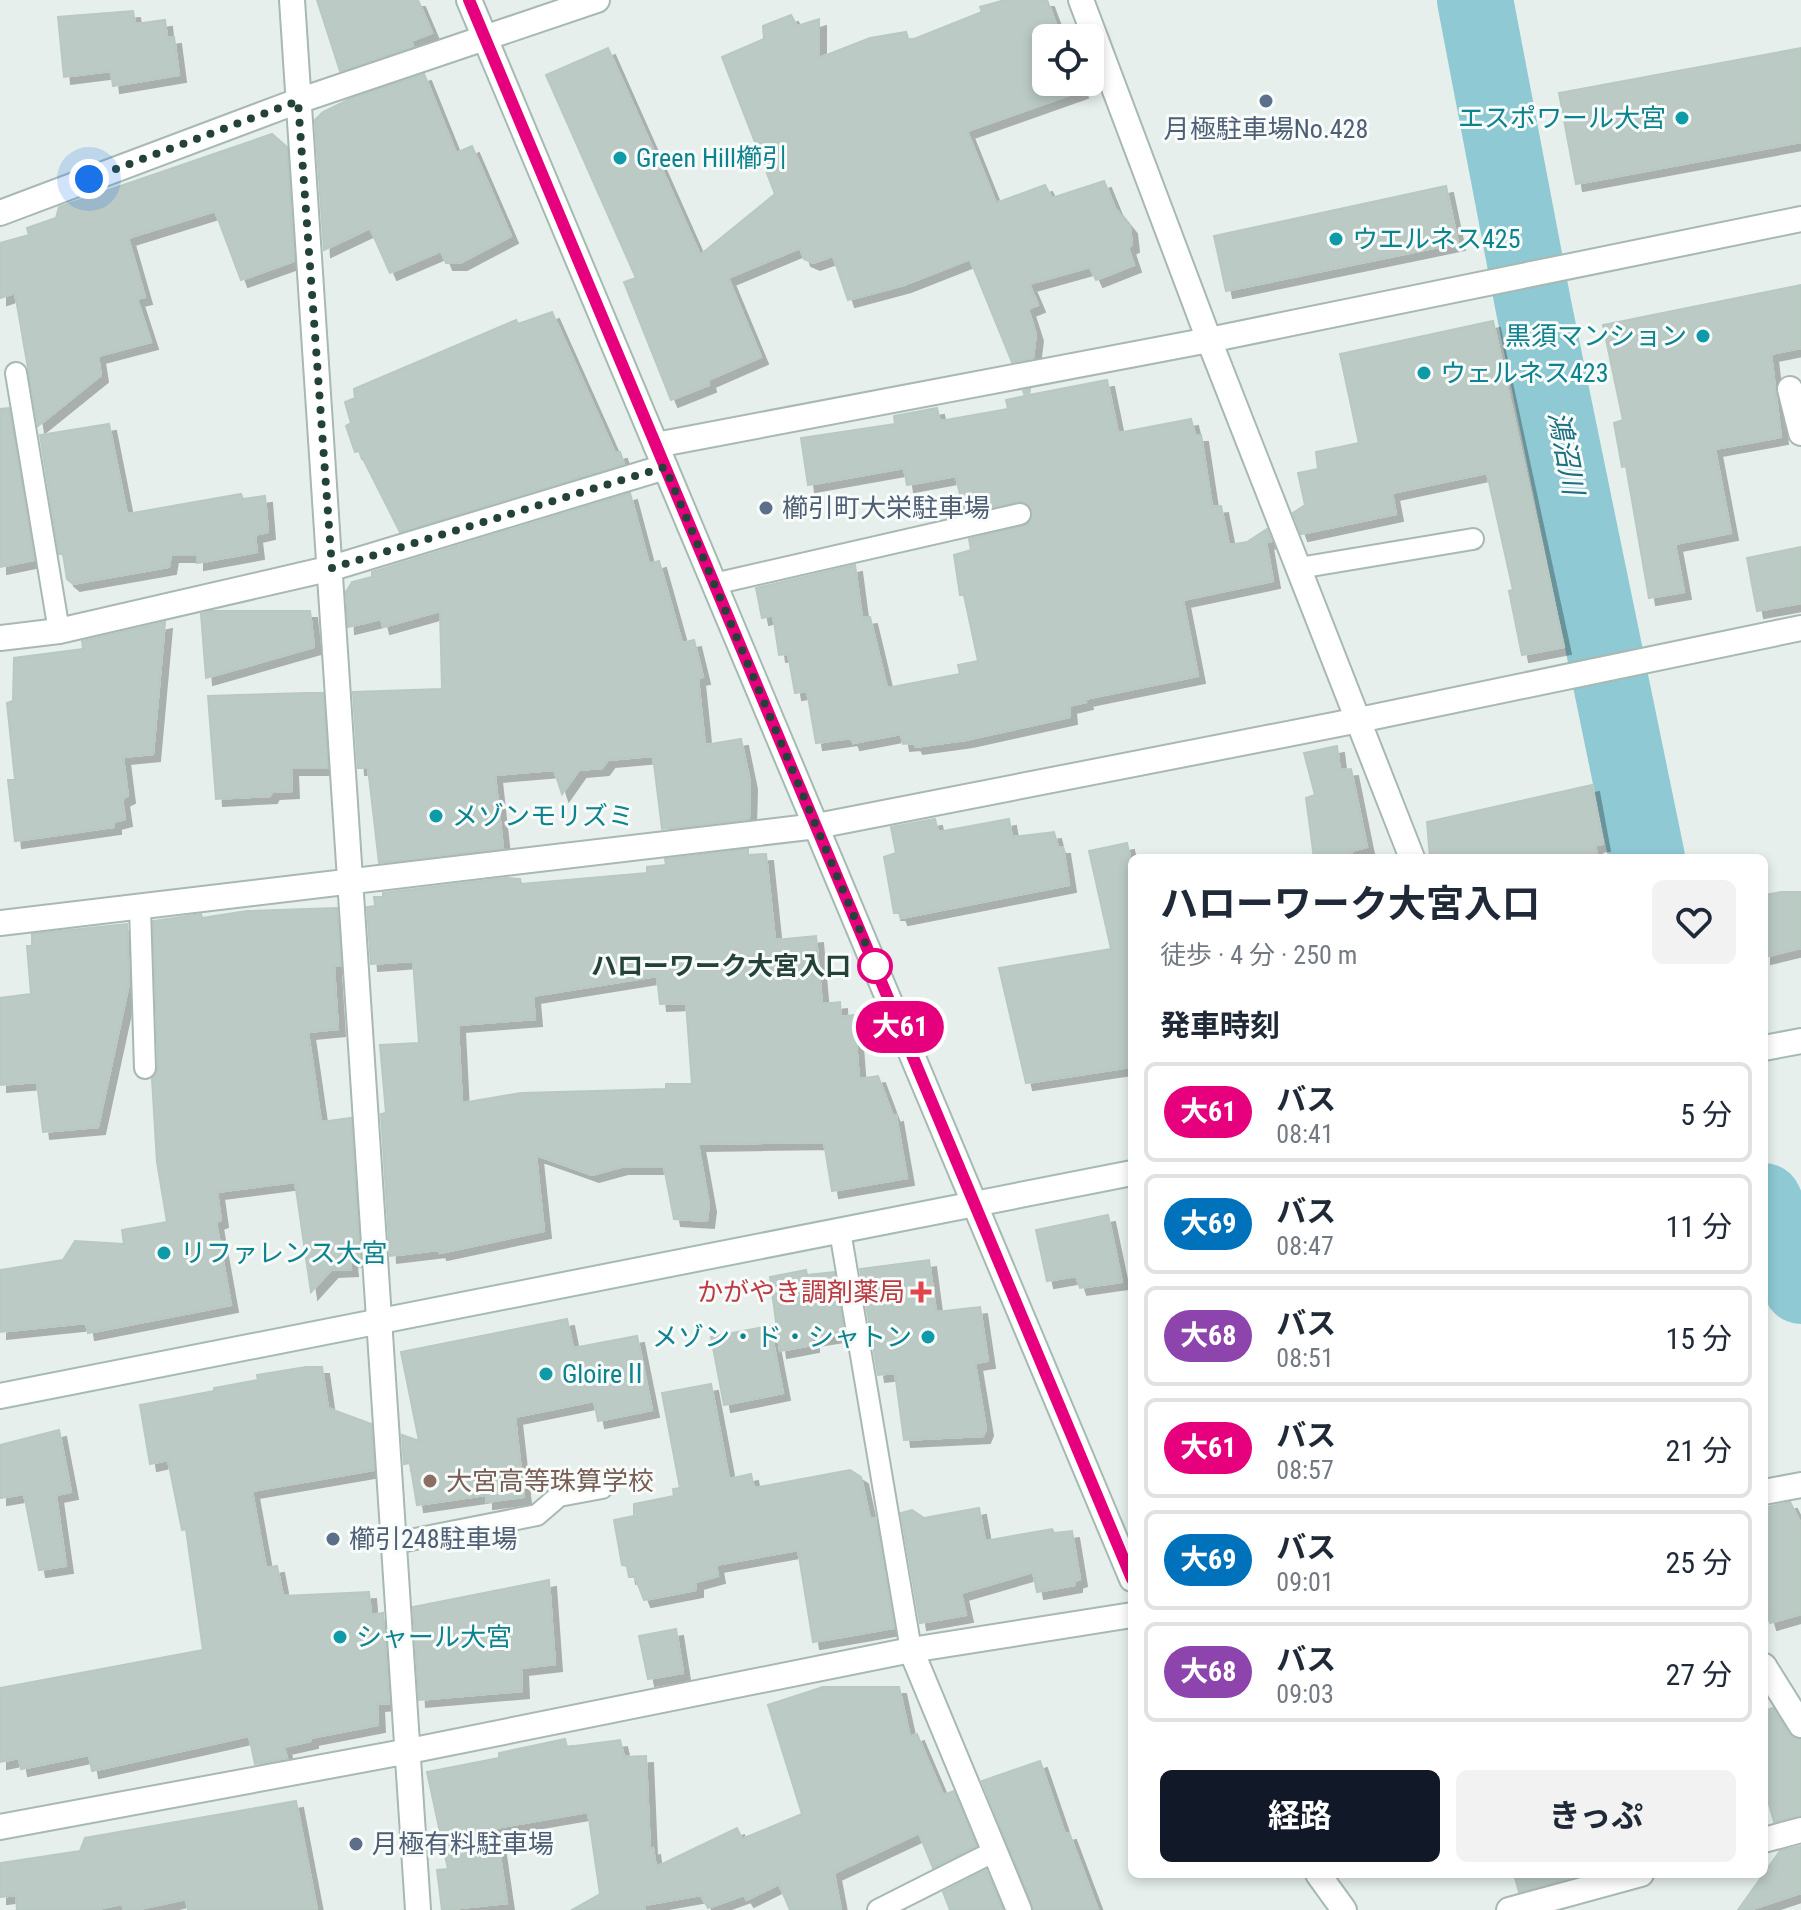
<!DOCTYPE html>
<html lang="ja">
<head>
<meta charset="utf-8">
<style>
	:root { --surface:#fff; --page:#f2f2f3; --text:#1f2937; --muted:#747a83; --line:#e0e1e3; --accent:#111827 }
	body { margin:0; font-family:"Roboto Condensed","Noto Sans JP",sans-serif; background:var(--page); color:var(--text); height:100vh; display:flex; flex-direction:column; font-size:30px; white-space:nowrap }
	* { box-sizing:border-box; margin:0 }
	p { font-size:26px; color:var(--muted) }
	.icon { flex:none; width:44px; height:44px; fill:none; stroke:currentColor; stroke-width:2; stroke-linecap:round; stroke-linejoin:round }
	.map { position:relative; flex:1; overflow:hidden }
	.sheet { position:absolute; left:1128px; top:854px; width:640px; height:1024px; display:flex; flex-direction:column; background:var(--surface); border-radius:12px; box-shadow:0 4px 12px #0003 }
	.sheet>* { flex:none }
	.badge { padding:0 16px; border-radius:26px; font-size:28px; line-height:52px }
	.buttons { position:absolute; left:1032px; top:24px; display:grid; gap:16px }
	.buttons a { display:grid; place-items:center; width:72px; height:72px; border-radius:12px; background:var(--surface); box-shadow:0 4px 12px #0003; font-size:40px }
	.you { position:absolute; width:40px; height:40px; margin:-20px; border:6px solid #fff; border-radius:50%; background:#1a73e8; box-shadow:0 0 0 12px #1a73e833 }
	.map>.badge { position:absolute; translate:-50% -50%; box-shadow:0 0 0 4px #fff }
	h2 { padding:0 32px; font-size:30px; line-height:72px }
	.round { display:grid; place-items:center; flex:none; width:84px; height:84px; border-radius:12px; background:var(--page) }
	.head { display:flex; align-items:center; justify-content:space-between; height:136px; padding:0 32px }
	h1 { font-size:38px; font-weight:700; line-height:60px }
	.action { display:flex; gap:16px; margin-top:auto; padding:16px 32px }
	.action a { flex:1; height:92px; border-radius:12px; background:var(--accent); color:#fff; font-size:32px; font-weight:700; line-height:92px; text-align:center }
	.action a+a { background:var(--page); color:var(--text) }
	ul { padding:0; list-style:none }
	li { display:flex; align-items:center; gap:24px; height:100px; margin:0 16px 12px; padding:0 16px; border:4px solid var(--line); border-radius:12px }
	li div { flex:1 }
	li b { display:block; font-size:30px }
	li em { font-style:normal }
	li .badge { min-width:88px; font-weight:700; text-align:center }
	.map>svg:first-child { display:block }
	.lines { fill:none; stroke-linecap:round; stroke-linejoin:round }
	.river { stroke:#8ec9d4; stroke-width:76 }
	.building { fill:#bbcac4; stroke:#b8c9c2; stroke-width:2; fill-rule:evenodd; filter:url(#shadow) }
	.lane-casing { stroke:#a8b8b2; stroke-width:24 }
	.street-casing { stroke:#a8b8b2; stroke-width:28 }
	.secondary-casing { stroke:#a4bbb3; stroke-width:28 }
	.lane { stroke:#fff; stroke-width:20 }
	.street { stroke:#fff; stroke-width:24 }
	.secondary { stroke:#fff; stroke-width:24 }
	.line-casing { stroke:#fff; stroke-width:18 }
	.line { stroke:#e6007e; stroke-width:12 }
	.walk { stroke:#24423a; stroke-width:8; stroke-dasharray:0 14.4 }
	.service-dot { fill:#5c6f8a; stroke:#f7fbf9; stroke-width:3 }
	.culture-dot { fill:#0f9aa8; stroke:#f7fbf9; stroke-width:3 }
	.stop-dot { fill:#fff; stroke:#e6007e; stroke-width:4 }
	.health-dot { fill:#e0444e; stroke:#f7fbf9; stroke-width:3 }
	.education-dot { fill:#8d6e63; stroke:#f7fbf9; stroke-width:3 }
	.labels { text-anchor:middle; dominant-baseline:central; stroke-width:6; stroke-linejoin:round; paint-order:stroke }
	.culture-label { font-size:26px; fill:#0d838f; stroke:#f7fbf9; text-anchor:start }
	.service-label { font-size:26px; fill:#4e5e75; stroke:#f7fbf9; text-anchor:start }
	.stop-label { font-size:26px; font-weight:bold; fill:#24423a; stroke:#f7fbf9; text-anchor:end }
	.health-label { font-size:26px; fill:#be3a42; stroke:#f7fbf9; text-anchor:end }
	.education-label { font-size:26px; fill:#785e54; stroke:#f7fbf9; text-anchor:start }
	.water-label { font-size:28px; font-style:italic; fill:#1c6f80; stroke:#f7fbf9 }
</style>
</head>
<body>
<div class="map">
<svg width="1801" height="1910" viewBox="0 0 1801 1910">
	<defs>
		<filter id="shadow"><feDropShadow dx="7" dy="7" stdDeviation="0" flood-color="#0004"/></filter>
	</defs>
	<rect width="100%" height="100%" fill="#e6efeb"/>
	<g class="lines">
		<path class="river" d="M1475,0L1534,309L1647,858
			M1764,1201L1801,1286"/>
	</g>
	<path class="building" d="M317,0H418L432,33L411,41L413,46L340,71Z
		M1005,0H1047L1061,38H1046V82H1078L1081,91L967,131L996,203L1045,185L1052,198L1104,181L1115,208L1130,227L1132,245L1128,247L1134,265L1096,280L1090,267L1029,284L1038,305L1028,309L1036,334L1033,358L1012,362L970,259L904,285L848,300L833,256L813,263L804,259L800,248L728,278L761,357L708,380L709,385L671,400L624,282L636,278L546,75L608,48L700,255L775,194L722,57L764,39L763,26L791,15L797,26L819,19V58L870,38L906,32L909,41L982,12L980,7Z
		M133,11L135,24L165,20L167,38L174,37L179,75L113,86L111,71L64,77L58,17Z
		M1801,48V142L1576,184L1559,93Z
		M424,74L456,153L472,146L511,236L460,263H446L441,251L390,273L370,228L324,250L315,120L323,112L350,99Z
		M272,134L287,147L294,261L241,280L215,211L128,238L145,297L137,299L151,342L98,356L101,375L38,426L15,293L0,298V243L29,235L27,228L56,218L59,207Z
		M1446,186L1458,243L1226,291L1214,236Z
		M1801,285V348L1771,354L1781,437L1715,449L1731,533L1675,544L1684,592L1649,598L1626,466L1622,467L1614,423L1623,420L1603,325Z
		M552,312L615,453L620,452L624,464L400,532L359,451L355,452L346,426L351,423L345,402L355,398L354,389L516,320L518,324Z
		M1493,321L1564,647L1522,655L1509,591L1513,590L1487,473L1392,493L1396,514L1301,534L1293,513L1305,505L1298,473L1318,469L1316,452L1359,443L1340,354Z
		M1107,380L1118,433L1191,419L1195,435H1201L1212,507L1221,506L1229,545L1247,542L1267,529L1272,541L1266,542L1273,581L1183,600L1198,676L1085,699L1086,702L1069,706L1070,717L966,740L916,747L914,743L903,744L901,734L853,743L851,738L816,743L807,691L795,693L788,654L779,655L773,615L762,618L756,588L855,565L862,618L870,617L887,688L960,674L958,665L978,661L964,595H960L954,555L971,550L969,539L1028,524L1033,512L1029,505L1018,501L964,514L956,476L907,485L904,468L808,485L801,438L895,424L894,416L937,408L940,421L1008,409L1006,400L1025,396L1023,391L1030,389L1029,395Z
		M9,408L34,560L0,567V409Z
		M109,424L127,514L241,494L243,499L265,496L268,532L255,535L257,552L197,563V555H171L169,567L73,584L67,579L63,554H59L40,435Z
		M630,493L649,564L659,561L682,643L694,640L703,677L698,678L705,745L741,739L750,782L749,819L662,829L653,756L608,760L602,768L579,770L562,794L554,770L495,775L503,848L379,863L368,768H358L353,692L442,689L440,611L383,627L381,619L348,627L346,592L352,582L372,577V572Z
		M1801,547V603L1757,611L1747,558Z
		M211,611H310L314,647L206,678L201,614Z
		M165,622L153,754L123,757L128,796L122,799L125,819L114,822V827L15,841L8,780H15L7,703L13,701L14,658L83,649L82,641Z
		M306,693H323L328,768H291L292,791L272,792L270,796L216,799L208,696Z
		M1337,746L1340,770L1351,769L1367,847L1351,851L1352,858H1314L1306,798L1315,795L1304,753Z
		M1592,785L1603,844L1595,845L1598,858H1430L1427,822Z
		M935,819L938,832L1009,819L1012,837L1054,832L1058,847H1063L1069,885L901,918L899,913H894L884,857L896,853L891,827Z
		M1127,843L1132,866V1067L1026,1083L999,968L1111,949L1089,851Z
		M748,849V855L766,854L775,940L816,936L822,1004L840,1002L841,1017L854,1015L859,1079L878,1076L893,1116L896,1115L907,1178L832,1191L824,1142L698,1144L709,1205L707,1221L674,1219L664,1167H621L592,1175L536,1155L544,1231L440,1253L439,1250L390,1256L381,1114L386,1113L380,1045L419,1043L413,961L371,964L367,907L375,906L374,897H383V893L506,878L520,879L521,884L647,873V867L666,865L665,859ZM657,976L660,1004L686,1003L692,1084H666V1089L521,1093L462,1103L458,1025L535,1019L533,996Z
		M1781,892H1801V948L1764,957V895Z
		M337,908L341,966H334L338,1029L308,1032L321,1122L351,1118L360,1259L350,1260L351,1269L331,1270L311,1292L295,1182L217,1192L221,1220L216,1222L231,1305L88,1333L86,1323L0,1332V1270L63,1260L75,1241L124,1244L122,1230L167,1222L157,1162L152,1079L158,1068L153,921L201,914L202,918L247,911Z
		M127,924L129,984L98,1127L43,1132L37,1082L0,1085V998L31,994L27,946H32V934Z
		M1108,1215L1122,1282L1080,1288L1076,1276L1047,1281L1036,1230Z
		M929,1260L936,1312L980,1307L988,1361L975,1363L986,1429L983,1436L904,1440L895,1373L878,1375L860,1269Z
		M806,1270L807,1275L834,1272L844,1334L812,1339V1345L780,1351L770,1277Z
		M567,1319L573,1348L637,1336L652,1410L598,1421L594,1401L515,1417L524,1497L486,1502V1495L417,1505L410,1463L404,1464L402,1435L419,1441L401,1352Z
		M770,1326L783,1393L724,1405L711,1337Z
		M306,1367H322L328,1408L371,1424L374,1470L252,1491L266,1568L277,1566L283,1596L369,1592L371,1615L383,1613L389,1703L377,1704L378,1725L311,1738V1741L284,1747L287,1758L255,1764L249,1736L92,1771L89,1755L21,1769L19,1758L0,1762V1688L203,1650L186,1529L182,1530L168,1460L150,1464L140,1405L214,1391V1388L258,1380L257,1375Z
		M711,1384L729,1479L751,1474L754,1488L850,1470L861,1477L870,1519L875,1518L894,1628L813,1642L798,1550L716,1565L718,1576L696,1582V1590L644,1600L635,1577H629L627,1566L622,1565L614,1520L634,1516V1504L674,1496L673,1489L680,1488L662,1393Z
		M59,1430L71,1492L56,1495L66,1566L39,1570L24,1494L0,1498V1445Z
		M1790,1502L1801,1524V1614L1770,1623L1764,1603V1508Z
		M979,1508L985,1541L1052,1529L1054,1533L1072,1531L1080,1579L1075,1581V1585L1037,1592L1033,1572L961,1593L966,1615L920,1623L901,1513L912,1510L924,1518Z
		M549,1580L555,1664L521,1668L522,1691L419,1700L413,1607Z
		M676,1629L683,1673L648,1679L639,1636Z
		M823,1687H899L910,1737L917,1734L943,1795L954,1791L976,1846L933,1868L919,1833L834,1873L841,1910H790L779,1884L747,1900L744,1895L708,1908L701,1895L645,1905V1910H572L600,1894L588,1812L496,1828L507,1903L442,1910L437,1870L448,1869L427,1772L499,1758V1753L565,1739L567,1747L620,1740L624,1757L646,1756L650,1849L653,1848L656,1867L737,1828L742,1839L802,1814L768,1705Z
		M1773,1708L1789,1734L1801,1740V1815L1774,1822L1764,1786V1711Z
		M1040,1761L1065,1834L1069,1833L1098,1910H1034L982,1781Z
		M296,1801L317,1910H188L186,1899L135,1910H124L122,1904L93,1910H17L16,1895L0,1897V1863L80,1851L85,1838Z
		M1801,1846V1893L1749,1910H1738L1780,1851Z
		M986,1870L1003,1910H950L943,1892Z
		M1514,1874H1584L1519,1892Z"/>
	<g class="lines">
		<defs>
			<path id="lane" d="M16,373L59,631
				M1299,568L1473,539
				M714,584L1020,514
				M140,908L145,1068
				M840,1231L911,1650
				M395,1543L537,1515L559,1496L602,1488
				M878,1910L995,1851"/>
			<path id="street" d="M292,0L418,1910
				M1081,0L1209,340L1412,858
				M0,213L298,101L597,0
				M1790,389L1801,433
				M656,445L1209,340L1801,219
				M0,638L59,631L332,568L665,467
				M0,923L817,826L1359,720L1801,628
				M1764,1492L1801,1485
				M911,1650L1019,1910
				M1764,1666L1801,1725
				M0,1827L409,1751L911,1650L1132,1615
				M1764,1840L1801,1830
				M1509,1910L1641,1874"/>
			<path id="secondary" d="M469,0L1132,1579
				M1764,1048L1801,1041
				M0,1396L1132,1173
				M1318,1874L1344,1910"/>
		</defs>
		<use href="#lane" class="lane-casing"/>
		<use href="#street" class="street-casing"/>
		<use href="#secondary" class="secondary-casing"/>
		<use href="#lane" class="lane"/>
		<use href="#street" class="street"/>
		<use href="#secondary" class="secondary"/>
	</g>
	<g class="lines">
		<defs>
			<path id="line" d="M469,0L1132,1579"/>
		</defs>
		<use href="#line" class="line-casing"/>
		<use href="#line" class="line"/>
		<path class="walk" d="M89,179L298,101L332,568L665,467L877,971L875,966"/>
	</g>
	<g class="service-dot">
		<circle cx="1266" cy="101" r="8"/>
		<circle cx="766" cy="508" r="8"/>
		<circle cx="333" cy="1539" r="8"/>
		<circle cx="356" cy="1844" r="8"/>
	</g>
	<g class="culture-dot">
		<circle cx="1682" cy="118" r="8"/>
		<circle cx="620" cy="158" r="8"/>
		<circle cx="1336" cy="239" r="8"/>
		<circle cx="1703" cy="336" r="8"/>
		<circle cx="1424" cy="373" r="8"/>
		<circle cx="436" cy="816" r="8"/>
		<circle cx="164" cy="1253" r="8"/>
		<circle cx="928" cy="1337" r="8"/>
		<circle cx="546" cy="1374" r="8"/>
		<circle cx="340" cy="1637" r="8"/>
	</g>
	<circle class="stop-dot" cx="875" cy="966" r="16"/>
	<path class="health-dot" d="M917 1280h8v8h8v8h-8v8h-8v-8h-8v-8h8z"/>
	<circle class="education-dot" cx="430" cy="1481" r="8"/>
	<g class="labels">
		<g class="culture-label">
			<text x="1666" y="118" text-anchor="end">エスポワール大宮</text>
			<text x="636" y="158">Green Hill櫛引</text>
			<text x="1352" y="239">ウエルネス425</text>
			<text x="1687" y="336" text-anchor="end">黒須マンション</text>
			<text x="1440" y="373">ウェルネス423</text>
			<text x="452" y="816">メゾンモリズミ</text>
			<text x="180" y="1253">リファレンス大宮</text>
			<text x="912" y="1337" text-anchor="end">メゾン・ド・シャトン</text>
			<text x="562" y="1374">GloireⅡ</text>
			<text x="356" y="1637">シャール大宮</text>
		</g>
		<g class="service-label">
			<text x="1266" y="129" text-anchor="middle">月極駐車場No.428</text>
			<text x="782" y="508">櫛引町大栄駐車場</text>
			<text x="349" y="1539">櫛引248駐車場</text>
			<text x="372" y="1844">月極有料駐車場</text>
		</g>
		<g class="stop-label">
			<text x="851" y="966">ハローワーク大宮入口</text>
		</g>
		<g class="health-label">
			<text x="905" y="1292">かがやき調剤薬局</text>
		</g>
		<g class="education-label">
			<text x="446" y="1481">大宮高等珠算学校</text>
		</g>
		<g class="water-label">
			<text transform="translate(1566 453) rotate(79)">鴻沼川</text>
		</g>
	</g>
</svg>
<div class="buttons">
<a><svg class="icon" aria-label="locate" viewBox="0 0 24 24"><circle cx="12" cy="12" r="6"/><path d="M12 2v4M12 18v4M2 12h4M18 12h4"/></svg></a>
</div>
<div class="you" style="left:89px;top:179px"></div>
<b class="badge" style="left:900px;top:1027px;background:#e6007e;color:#fff">大61</b>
<section class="sheet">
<div class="head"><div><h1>ハローワーク大宮入口</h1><p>徒歩 · 4 分 · 250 m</p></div><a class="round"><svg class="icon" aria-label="heart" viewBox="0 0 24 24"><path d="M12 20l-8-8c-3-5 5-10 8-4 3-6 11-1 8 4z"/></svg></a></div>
<h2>発車時刻</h2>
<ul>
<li><span class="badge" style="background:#e6007e;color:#fff">大61</span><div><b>バス</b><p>08:41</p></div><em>5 分</em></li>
<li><span class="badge" style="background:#0072bc;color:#fff">大69</span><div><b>バス</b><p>08:47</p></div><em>11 分</em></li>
<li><span class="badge" style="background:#8e44ad;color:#fff">大68</span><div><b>バス</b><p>08:51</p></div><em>15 分</em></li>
<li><span class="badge" style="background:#e6007e;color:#fff">大61</span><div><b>バス</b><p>08:57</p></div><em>21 分</em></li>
<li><span class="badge" style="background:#0072bc;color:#fff">大69</span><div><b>バス</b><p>09:01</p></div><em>25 分</em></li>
<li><span class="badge" style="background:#8e44ad;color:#fff">大68</span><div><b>バス</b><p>09:03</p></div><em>27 分</em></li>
</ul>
<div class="action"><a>経路</a><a>きっぷ</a></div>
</section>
</div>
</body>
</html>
